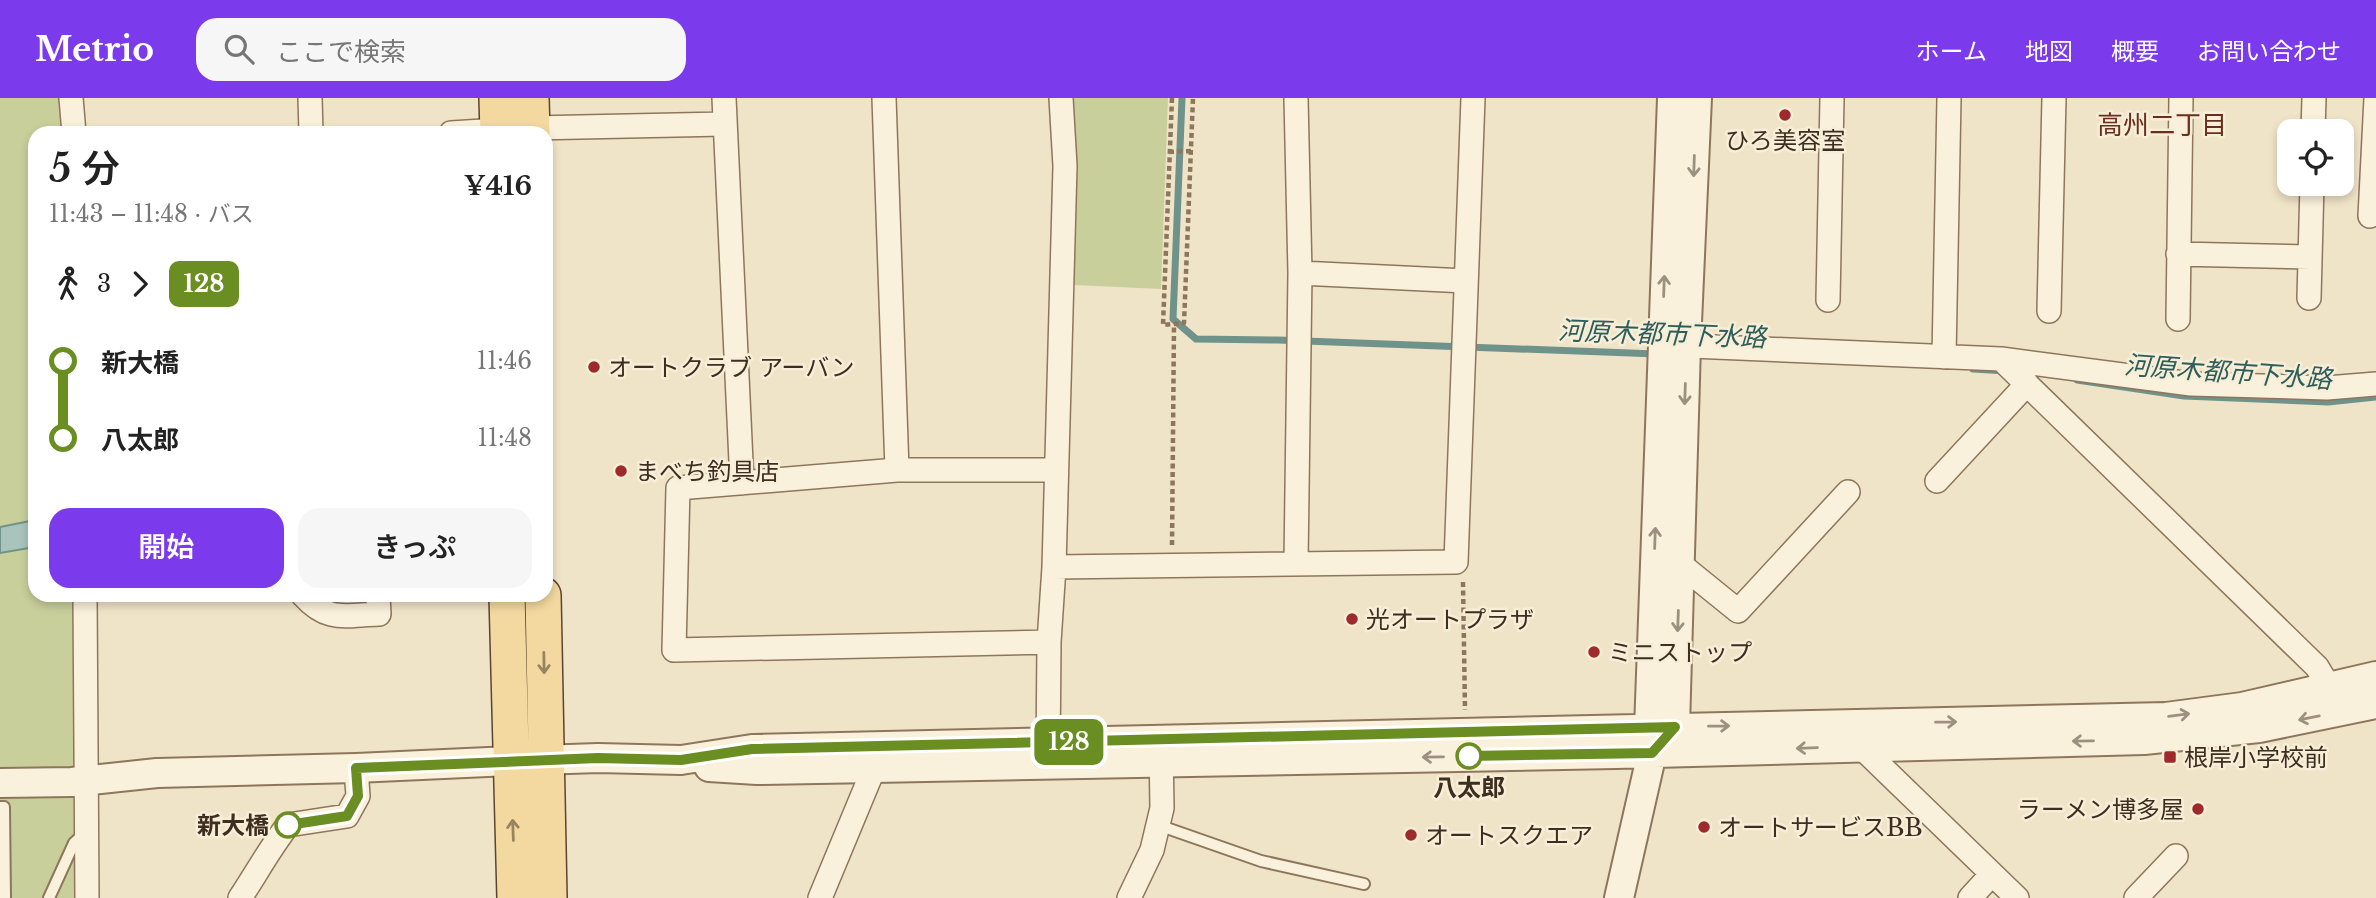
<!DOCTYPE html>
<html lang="ja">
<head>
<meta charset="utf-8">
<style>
	:root { --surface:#fff; --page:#f6f6f6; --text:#222; --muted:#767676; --accent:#7c3aed }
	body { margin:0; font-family:"Libre Baskerville","Noto Sans JP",serif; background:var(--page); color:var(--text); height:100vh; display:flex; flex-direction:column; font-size:26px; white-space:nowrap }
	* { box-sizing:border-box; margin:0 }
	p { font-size:23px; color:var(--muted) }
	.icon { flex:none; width:38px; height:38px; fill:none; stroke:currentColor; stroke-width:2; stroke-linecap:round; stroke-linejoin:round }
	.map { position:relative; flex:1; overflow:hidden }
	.side { position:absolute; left:28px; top:28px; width:525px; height:476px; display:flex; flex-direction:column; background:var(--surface); border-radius:21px; box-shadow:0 4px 10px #0003 }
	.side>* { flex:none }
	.badge { padding:0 14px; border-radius:10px; font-size:24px; line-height:46px }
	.fabs { position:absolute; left:2277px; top:21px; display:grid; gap:14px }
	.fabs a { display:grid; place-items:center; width:77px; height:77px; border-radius:14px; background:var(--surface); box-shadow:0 4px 10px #0003; font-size:35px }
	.map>.badge { position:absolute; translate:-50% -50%; box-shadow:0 0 0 4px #fff }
	.legs { display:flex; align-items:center; gap:10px; height:77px; padding:0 21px; font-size:23px }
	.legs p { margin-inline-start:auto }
	.overview { display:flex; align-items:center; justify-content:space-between; height:119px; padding:0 21px }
	h1 { font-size:38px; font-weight:600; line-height:52px }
	.action { display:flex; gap:14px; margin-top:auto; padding:14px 21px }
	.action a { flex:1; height:80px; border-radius:21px; background:var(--accent); color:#fff; font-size:28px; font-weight:600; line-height:80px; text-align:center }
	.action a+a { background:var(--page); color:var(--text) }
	ul { padding:0 21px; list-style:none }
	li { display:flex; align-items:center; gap:24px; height:77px; font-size:26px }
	li i { display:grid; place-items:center; width:10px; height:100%; margin:0 9px; background:currentColor }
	li i::after { content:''; width:18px; height:18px; margin:-9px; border:5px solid; border-radius:50%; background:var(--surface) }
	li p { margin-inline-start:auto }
	li:first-child i { background:linear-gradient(#0000 50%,currentColor 0) }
	li:last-child i { background:linear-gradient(currentColor 50%,#0000 0) }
	header { display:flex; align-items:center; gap:42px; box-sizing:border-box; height:98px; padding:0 35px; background:var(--accent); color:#fff }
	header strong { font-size:33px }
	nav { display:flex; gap:38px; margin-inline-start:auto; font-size:24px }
	.search { width:490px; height:63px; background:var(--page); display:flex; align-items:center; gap:18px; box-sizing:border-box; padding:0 24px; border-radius:21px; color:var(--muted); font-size:26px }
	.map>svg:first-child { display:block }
	.green { fill:#c9cf9b }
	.water { fill:#a9c4bc; stroke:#6f938a; stroke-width:2 }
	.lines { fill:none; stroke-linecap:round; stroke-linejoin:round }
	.stream { stroke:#6f938a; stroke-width:7 }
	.service-casing { stroke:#8d765c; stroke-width:14 }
	.minor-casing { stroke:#8d765c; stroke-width:26 }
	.tertiary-casing { stroke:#8d765c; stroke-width:32 }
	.primary-casing { stroke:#5b4430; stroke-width:38 }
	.path { stroke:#8d765c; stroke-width:4.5; stroke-dasharray:5 3.5; stroke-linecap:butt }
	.service { stroke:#faf1dc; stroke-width:10 }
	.minor { stroke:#faf1dc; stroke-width:23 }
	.tertiary { stroke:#faf1dc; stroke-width:28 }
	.primary { stroke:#f3d9a0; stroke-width:35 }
	.oneway { stroke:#9c907e }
	.oneway2 { stroke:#988460 }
	.line-1-casing { stroke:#fff; stroke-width:16 }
	.line-1 { stroke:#6b8e23; stroke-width:10 }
	.poi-dot { fill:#9e2a2b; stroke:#f7eed8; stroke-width:2.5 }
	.stop-1-dot { fill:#fff; stroke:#6b8e23; stroke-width:3.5 }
	.labels { text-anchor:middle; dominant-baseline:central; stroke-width:5; stroke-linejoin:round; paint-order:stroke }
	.poi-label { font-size:24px; fill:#3d2e20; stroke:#f7eed8; text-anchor:start }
	.stop-label { font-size:24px; font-weight:bold; fill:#3d2e20; stroke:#f7eed8 }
	.neighbourhood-label { font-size:26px; fill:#6b2e1e; stroke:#f7eed8 }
	.water-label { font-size:26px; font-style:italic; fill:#2f5d5a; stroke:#f7eed8 }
</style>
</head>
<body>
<header>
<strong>Metrio</strong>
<div class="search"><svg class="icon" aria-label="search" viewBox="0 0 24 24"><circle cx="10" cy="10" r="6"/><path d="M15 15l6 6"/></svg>ここで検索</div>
<nav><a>ホーム</a><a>地図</a><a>概要</a><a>お問い合わせ</a></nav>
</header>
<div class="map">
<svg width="2376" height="800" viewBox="0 0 2376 800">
	<rect width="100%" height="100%" fill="#f0e4c8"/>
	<path class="green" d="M0,0H60L63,35H35V497H73L76,800H0Z
		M1072,0H1168L1161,191L1073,187Z"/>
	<path class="water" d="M35,422V449L0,455V429Z"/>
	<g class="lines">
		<path class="stream" d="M1182,0L1173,221L1196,241L1278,242L1657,256
			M1973,271L2006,273
			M2077,282L2184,298L2328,304L2376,299"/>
		<defs>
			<path id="service" d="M0,709H4L5,800
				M1158,727L1261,763L1364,786
				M49,800L74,745L85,735"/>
			<path id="minor" d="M71,0L74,35
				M310,0L311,35
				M724,0L742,385
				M884,0L897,372
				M1296,0L1300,175L1296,464
				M2313,33L2314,0
				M451,35L532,30L724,26
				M2370,118L2376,0
				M2178,156L2310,159
				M1300,175L1466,183
				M2309,200L2312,86
				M1828,202L1832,0
				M2049,213L2054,0
				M2178,221L2181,0
				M1668,247L2001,261L2191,286L2327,290L2376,286
				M1944,259L1949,0
				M2001,261L2317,569L2329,589
				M1937,383L2027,286
				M1680,466L1738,513L1848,394
				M1054,469L1456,464L1473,0
				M85,497L87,800
				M303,497C328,525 345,517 379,516L378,497
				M1049,544L674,552L678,390L897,372H1056
				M1860,648L2017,800
				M1048,660L1049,544L1054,469L1065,68L1061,0
				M240,800C256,776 270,750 288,727L347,718L358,698L356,670
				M820,800L874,670
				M1129,800L1152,752L1162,710L1161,648
				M1970,800L1992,776
				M2136,800L2176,758"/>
			<path id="tertiary" d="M1663,642L1675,629L1686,247L1697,0
				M709,669L757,672L874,670L1616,656L2144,642L2259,630L2376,606
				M0,685L72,684L157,675L356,670L511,663L598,660L681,662L752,651L2166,619L2242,609L2376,578
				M1619,800L1652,655L1649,631L1672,0"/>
			<path id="primary" d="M497,0L498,35
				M531,0L532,35
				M507,497L515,800
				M543,497L549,800"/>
		</defs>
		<use href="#service" class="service-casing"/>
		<use href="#minor" class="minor-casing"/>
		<use href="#tertiary" class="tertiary-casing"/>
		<use href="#primary" class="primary-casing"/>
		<path class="path" d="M1172,0L1163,227L1184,225L1193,0
			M1169,54L1191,53
			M1172,447L1174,227
			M1463,484L1465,612"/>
		<use href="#service" class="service"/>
		<use href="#minor" class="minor"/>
		<use href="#tertiary" class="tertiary"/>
		<use href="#primary" class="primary"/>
	</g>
	<defs><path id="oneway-shaft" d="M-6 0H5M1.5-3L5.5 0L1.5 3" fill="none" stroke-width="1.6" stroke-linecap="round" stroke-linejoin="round" transform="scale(1.75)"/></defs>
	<g class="oneway">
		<use href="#oneway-shaft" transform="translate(1694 68) rotate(92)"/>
		<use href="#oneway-shaft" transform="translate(1664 188) rotate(-88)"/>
		<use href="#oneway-shaft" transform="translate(1685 296) rotate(92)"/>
		<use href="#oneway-shaft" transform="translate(1655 440) rotate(-88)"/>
		<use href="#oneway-shaft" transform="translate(1678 523) rotate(92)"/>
		<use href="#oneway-shaft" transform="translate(2179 617) rotate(-7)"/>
		<use href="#oneway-shaft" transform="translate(2309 620) rotate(169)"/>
		<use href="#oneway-shaft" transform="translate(1946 624) rotate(-1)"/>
		<use href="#oneway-shaft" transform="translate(1719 628) rotate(-1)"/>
		<use href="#oneway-shaft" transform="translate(2083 643) rotate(179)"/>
		<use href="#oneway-shaft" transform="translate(1807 650) rotate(178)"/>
		<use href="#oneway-shaft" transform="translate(1433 659) rotate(179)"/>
	</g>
	<g class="oneway2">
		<use href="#oneway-shaft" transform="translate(544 565) rotate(89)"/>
		<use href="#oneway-shaft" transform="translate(513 732) rotate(-92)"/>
	</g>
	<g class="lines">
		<defs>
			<path id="line-1" d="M288,727L347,718L358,698L356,670L598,660L681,662L752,651L1675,629L1652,655L1469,658"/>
		</defs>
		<use href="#line-1" class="line-1-casing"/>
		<use href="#line-1" class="line-1"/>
	</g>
	<g class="poi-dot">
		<circle cx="1785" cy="17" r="7"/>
		<circle cx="594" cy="269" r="7"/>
		<circle cx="621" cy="373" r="7"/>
		<circle cx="1352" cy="521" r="7"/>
		<circle cx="1594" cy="554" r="7"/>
		<rect x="2163" y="652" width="14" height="14" rx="3.5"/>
		<circle cx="2198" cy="711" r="7"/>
		<circle cx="1704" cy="729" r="7"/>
		<circle cx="1411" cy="737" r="7"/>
	</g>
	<g class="stop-1-dot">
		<circle cx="1469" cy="658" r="12"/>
		<circle cx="288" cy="727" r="12"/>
	</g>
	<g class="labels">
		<g class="poi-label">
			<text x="1785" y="42" text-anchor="middle">ひろ美容室</text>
			<text x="608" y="269">オートクラブ アーバン</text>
			<text x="635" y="373">まべち釣具店</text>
			<text x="1366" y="521">光オートプラザ</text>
			<text x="1608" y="554">ミニストップ</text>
			<text x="2184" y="659">根岸小学校前</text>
			<text x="2184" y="711" text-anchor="end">ラーメン博多屋</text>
			<text x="1718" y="729">オートサービスBB</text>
			<text x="1425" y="737">オートスクエア</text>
		</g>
		<g class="stop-label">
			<text x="1469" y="689">八太郎</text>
			<text x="269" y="727" text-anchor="end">新大橋</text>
		</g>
		<g class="neighbourhood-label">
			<text x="2162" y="27">高州二丁目</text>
		</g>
		<g class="water-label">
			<text transform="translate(1662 236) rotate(2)">河原木都市下水路</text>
			<text transform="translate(2228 274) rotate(4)">河原木都市下水路</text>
		</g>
	</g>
</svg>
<div class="fabs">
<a><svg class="icon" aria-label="locate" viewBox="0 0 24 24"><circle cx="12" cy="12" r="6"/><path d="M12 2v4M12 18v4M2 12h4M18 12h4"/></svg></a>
</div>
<b class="badge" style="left:1069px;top:644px;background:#6b8e23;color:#fff">128</b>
<section class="side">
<div class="overview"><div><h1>5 分</h1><p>11:43 – 11:48 · バス</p></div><b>¥416</b></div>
<div class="legs"><svg class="icon" aria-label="walk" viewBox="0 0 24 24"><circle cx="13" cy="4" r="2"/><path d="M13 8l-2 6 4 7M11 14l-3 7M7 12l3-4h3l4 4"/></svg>3<svg class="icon" aria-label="forward" viewBox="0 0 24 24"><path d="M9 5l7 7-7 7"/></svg><b class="badge" style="background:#6b8e23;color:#fff">128</b></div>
<ul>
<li><i style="color:#6b8e23"></i><b>新大橋</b><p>11:46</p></li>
<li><i style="color:#6b8e23"></i><b>八太郎</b><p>11:48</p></li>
</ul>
<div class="action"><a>開始</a><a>きっぷ</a></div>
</section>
</div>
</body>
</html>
